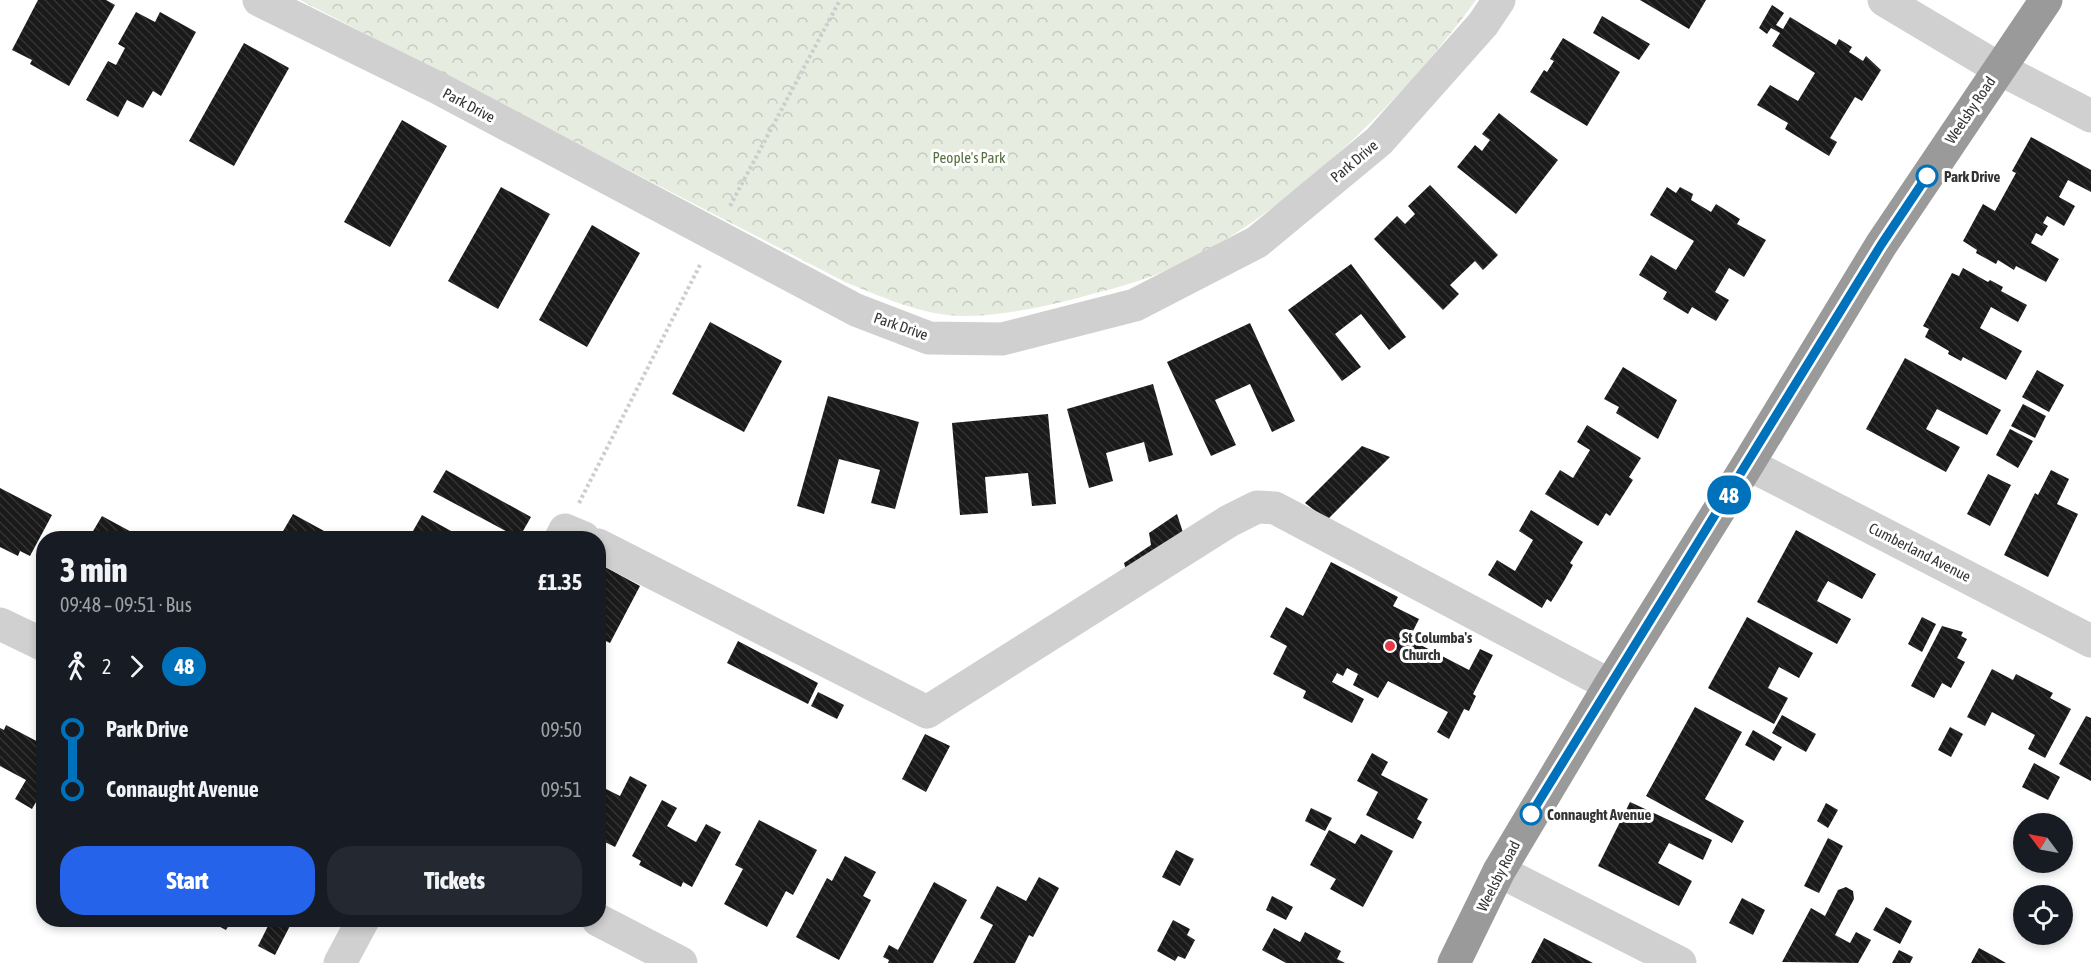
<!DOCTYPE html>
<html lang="en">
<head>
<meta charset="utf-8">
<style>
	:root { --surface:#171b24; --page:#242831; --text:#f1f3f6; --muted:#9ea1a6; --accent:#2563eb }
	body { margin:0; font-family:"Asap Condensed",sans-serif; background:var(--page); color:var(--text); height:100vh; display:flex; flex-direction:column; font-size:22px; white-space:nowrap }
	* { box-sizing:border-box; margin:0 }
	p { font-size:20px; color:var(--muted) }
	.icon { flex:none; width:33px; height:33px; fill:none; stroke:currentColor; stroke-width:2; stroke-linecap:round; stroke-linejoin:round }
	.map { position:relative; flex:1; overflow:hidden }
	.sheet { position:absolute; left:36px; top:531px; width:570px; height:396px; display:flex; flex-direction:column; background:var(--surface); border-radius:24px; box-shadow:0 3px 9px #0003 }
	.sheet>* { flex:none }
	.badge { padding:0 12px; border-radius:20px; font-size:21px; line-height:39px }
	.needle { width:39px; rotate:302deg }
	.tools { position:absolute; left:2013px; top:813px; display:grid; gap:12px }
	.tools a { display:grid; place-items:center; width:60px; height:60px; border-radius:50%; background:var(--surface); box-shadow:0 3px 9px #0003; font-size:30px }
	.map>.badge { position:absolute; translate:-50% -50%; box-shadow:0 0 0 3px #fff }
	.legs { display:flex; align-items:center; gap:9px; height:66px; padding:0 24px; font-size:20px }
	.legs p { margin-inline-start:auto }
	.headline { display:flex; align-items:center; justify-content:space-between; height:102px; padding:0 24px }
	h1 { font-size:33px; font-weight:800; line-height:45px }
	.primary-button { display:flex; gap:12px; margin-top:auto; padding:12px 24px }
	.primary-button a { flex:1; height:69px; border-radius:24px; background:var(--accent); color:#fff; font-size:24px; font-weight:800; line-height:69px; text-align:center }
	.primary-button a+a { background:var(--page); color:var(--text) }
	ul { padding:0 24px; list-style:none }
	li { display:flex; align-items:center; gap:21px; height:60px; font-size:22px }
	li i { display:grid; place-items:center; width:9px; height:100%; margin:0 8px; background:currentColor }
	li i::after { content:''; width:15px; height:15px; margin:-8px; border:4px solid; border-radius:50%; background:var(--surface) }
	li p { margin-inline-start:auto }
	li:first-child i { background:linear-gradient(#0000 50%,currentColor 0) }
	li:last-child i { background:linear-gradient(currentColor 50%,#0000 0) }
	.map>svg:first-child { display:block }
	.forest { fill:url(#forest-crowns) }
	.building { fill:url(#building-back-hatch) }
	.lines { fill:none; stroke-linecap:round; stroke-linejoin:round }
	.path { stroke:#cdcdcd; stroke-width:4; stroke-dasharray:3 3; stroke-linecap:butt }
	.minor { stroke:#d0d0d0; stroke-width:33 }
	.highway { stroke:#9a9a9a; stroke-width:33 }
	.line-1-casing { stroke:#fff; stroke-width:14 }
	.line-1 { stroke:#0072bc; stroke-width:9 }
	.stop-1-dot { fill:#fff; stroke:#0072bc; stroke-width:3 }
	.poi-dot { fill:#e63946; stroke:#fff; stroke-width:2 }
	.labels { text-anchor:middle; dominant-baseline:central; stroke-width:6; stroke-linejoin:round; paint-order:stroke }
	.street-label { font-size:15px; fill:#333; stroke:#fff }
	.park-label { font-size:15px; fill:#56703f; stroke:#fff }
	.stop-label { font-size:15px; font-weight:bold; fill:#333; stroke:#fff; text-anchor:start }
	.poi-label { font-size:15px; font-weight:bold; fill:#333; stroke:#fff; text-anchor:start }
</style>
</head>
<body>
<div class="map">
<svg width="2091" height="963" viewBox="0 0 2091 963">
	<defs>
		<pattern id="forest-crowns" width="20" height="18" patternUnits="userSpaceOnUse" patternTransform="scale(1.5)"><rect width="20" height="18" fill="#e6ecdf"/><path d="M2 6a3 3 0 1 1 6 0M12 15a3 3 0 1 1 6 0" fill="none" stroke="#c6cbc0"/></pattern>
		<pattern id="building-back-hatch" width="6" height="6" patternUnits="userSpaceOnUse" patternTransform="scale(1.5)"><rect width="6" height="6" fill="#1a1a1a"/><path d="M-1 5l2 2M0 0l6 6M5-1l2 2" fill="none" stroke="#333"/></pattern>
	</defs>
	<rect width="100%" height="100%" fill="#fff"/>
	<path class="forest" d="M300,0H1476C1404,100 1276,227 1160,273C1133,284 1103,291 1074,299C1038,308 999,316 962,316C921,315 882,297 845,282Z"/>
	<path class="building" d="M38,0H106L115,5L69,86L30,64L32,60L12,50Z
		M1640,0H1706L1689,29Z
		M1772,5L1784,13L1776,25L1783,29L1790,17L1836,45L1839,39L1852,47L1849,52L1863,61L1866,56L1881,70L1862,101L1855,97L1830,138L1837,142L1829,156L1785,129L1788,123L1757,105L1770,85L1798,101L1815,73L1772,46L1780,33L1771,28L1767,34L1759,28Z
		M136,12L155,22L160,12L196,32L161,96L153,91L143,108L127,100L118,117L86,100L108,61L116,65L125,48L118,44Z
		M1602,16L1650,44L1639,60L1593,33Z
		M1563,38L1620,72L1587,126L1530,92L1544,70L1547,72L1554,61L1550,59Z
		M244,43L289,68L234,166L189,141Z
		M1499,113L1558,160L1516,214L1457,167L1475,145L1482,151L1490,140L1482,134Z
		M402,120L447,146L390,247L344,222Z
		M2031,137L2091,170V192L2068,180L2059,197L2075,206L2064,226L2047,216L2043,223L2048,226L2042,236L2036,233L2031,243L2059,259L2046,282L2016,266L2014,270L1998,260L1996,264L1976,253L1977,250L1963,241L1983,204L1995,211L2016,173L2012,171Z
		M1430,185L1498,255L1483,270L1475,261L1450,285L1459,294L1443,310L1374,239L1397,216L1405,224L1415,214L1408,206Z
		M501,187L550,214L498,309L448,281Z
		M1667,187L1676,193L1680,187L1693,194L1691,200L1711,212L1716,204L1740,219L1737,224L1766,240L1744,277L1729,268L1715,292L1729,300L1716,321L1692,307L1688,314L1663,299L1667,292L1639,275L1651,255L1676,270L1694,241L1650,215Z
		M592,225L640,253L587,347L539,320Z
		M1351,264L1406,337L1389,350L1361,314L1335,334L1361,367L1342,381L1288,310Z
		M1963,268L1988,282L1990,280L2003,287L2001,291L2027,305L2018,322L1991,307L1980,328L2022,351L2006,380L1963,357L1961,361L1948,354L1949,351L1925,337L1929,329L1923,326L1952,273L1959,276Z
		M710,322L782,361L744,432L672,394Z
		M1250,323L1295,421L1272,432L1250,384L1215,400L1236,445L1211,456L1167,362Z
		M1905,358L2001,410L1987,435L1937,409L1926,429L1960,447L1946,472L1866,429Z
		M1623,367L1677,400L1658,439L1616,413L1619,407L1604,399Z
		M2037,370L2064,385L2049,412L2022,397Z
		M1153,384L1173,455L1149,462L1144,442L1106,453L1113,481L1089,488L1067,409Z
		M828,396L919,422L895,509L871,503L880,470L839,459L824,514L797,506Z
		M2023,404L2046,416L2035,438L2011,426Z
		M1048,414L1056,504L1032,506L1028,473L985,477L988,513L960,515L952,423Z
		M1587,425L1641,458L1629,477L1633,480L1610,516L1606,513L1598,526L1545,494L1560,470L1573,478L1590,450L1577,442Z
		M2010,429L2033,441L2018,468L1996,455Z
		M1362,446L1390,457L1327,520L1305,503Z
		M446,470L531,517L519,538L433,492Z
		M2051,470L2069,479L2057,504L2078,514L2048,577L2004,555L2035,493L2038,495Z
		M1988,474L2011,485L1990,526L1967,514Z
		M0,488L52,515L30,556L20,551L18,556L0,547Z
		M1531,510L1583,542L1570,563L1573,565L1564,581L1551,602L1547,599L1542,608L1488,575L1497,560L1515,571L1533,540L1519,531Z
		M293,514L337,538H279Z
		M1177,514L1187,545L1129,581L1124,563L1151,545L1149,533Z
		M422,515L464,538H409Z
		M102,516L137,535L135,538H89Z
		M1796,530L1876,574L1862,599L1828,581L1822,591L1817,601L1851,619L1837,644L1757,602Z
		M1331,562L1398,597L1393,606L1419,619L1409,639L1469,670L1480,649L1493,655L1473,694L1476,696L1469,711L1464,709L1449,739L1437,732L1448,712L1388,681L1378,698L1353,685L1358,674L1347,668L1343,676L1337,673L1332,682L1364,699L1352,723L1303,698L1306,691L1273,674L1287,646L1270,637L1286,607L1303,616Z
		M598,563L640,586L610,643L606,641L598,656Z
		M1747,617L1813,653L1799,678L1779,667L1768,688L1788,698L1774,724L1708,688Z
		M1922,617L1936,624L1922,652L1908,644Z
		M1942,626L1963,632L1961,636L1967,639L1957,658L1965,662L1951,688L1942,683L1934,698L1911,686Z
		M738,641L818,683L808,704L727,663Z
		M1992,669L2013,680L2016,674L2053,693L2050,698L2071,709L2045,758L2028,749L2035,735L1992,712L1985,726L1967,717Z
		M818,692L844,705L837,719L811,706Z
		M1695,707L1742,732L1705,799L1744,821L1732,843L1646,796Z
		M1782,715L1816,734L1806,752L1772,733Z
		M2086,716L2091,718V781L2059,764Z
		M6,725L44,745V788L32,809L15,799L26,780L0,766V728L4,730Z
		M1950,727L1963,734L1951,757L1938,750Z
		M1753,730L1782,747L1774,761L1745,745Z
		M925,734L950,746L926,792L902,779Z
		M1372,753L1388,762L1381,775L1428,799L1417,819L1422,822L1413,839L1366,815L1378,792L1357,781Z
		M2034,763L2060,777L2048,800L2022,787Z
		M630,776L647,785L615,847L605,842L603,846L598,844V785L620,796Z
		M662,800L677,808L667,826L696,842L706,824L721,832L692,887L683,882L681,887L639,865L641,861L632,856Z
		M1630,802L1712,840L1703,860L1669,843L1658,863L1692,881L1679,906L1598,866Z
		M1826,803L1838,810L1828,828L1817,821Z
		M1311,808L1332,818L1325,831L1305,821Z
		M759,820L817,850L793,895L786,891L767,927L724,904L743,869L735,865Z
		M1329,830L1355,844L1361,834L1393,851L1363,907L1330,889L1336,879L1310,865Z
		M1828,838L1843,846L1819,893L1804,886Z
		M1176,850L1194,859L1180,886L1162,877Z
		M845,856L876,872L863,896L871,900L839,960L796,937L827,878L832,881Z
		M1039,877L1059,888L1033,937L1029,935L1015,963H973L993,925L980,918L997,886L1026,901Z
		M934,882L967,900L933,963H888L889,960L883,957L889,945L898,950Z
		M1846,887L1853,891L1854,899L1835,935L1850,943L1856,932L1871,940L1858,963L1782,962L1811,908L1825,916L1838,890Z
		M1272,896L1293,907L1286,920L1266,910Z
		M1742,898L1765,910L1753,935L1729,923Z
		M1886,907L1912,921L1900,944L1873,930Z
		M207,920H232L226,930Z
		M256,920H293L275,955L258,946L268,926Z
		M1173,920L1190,929L1187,935L1195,940L1185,959L1178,956L1175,961L1157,951Z
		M1274,928L1300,942L1305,932L1341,951L1337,959L1345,963H1286L1262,950Z
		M1544,938L1593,963H1531Z
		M1979,948L1992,955L2006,963H1971Z
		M1899,950L1913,957L1910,963H1892Z"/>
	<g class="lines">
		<path class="path" d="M730,206L840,0
			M579,503L701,263"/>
		<path class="minor" d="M259,0L438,88L856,310L929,338L1002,339L1135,305L1257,242L1379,141L1483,24L1499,0
			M1884,0L1998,68L2091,116
			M1748,464L2091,641
			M561,538L565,530L584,538
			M598,545L927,712L1229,521L1257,507L1275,508L1610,685
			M0,624L44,645
			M1499,871L1680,963
			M598,920L681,963
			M340,963L363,920"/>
		<path class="highway" d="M1454,963L1499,871L1610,685L1748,464L1881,245L2046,0"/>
	</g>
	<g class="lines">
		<defs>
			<path id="line-1" d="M1531,814L1881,245L1927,176"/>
		</defs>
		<use href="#line-1" class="line-1-casing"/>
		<use href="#line-1" class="line-1"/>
	</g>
	<g class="stop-1-dot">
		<circle cx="1927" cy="176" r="10"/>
		<circle cx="1531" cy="814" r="10"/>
	</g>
	<circle class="poi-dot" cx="1390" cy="646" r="6"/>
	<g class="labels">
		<g class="street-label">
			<text transform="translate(469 105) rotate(28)">Park Drive</text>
			<text transform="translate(1970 110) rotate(-56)">Weelsby Road</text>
			<text transform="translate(1354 161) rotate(-40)">Park Drive</text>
			<text transform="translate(901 326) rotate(19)">Park Drive</text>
			<text transform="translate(1920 552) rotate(27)">Cumberland Avenue</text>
			<text transform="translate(1498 876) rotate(-63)">Weelsby Road</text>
		</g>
		<g class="park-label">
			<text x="969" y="157">People's Park</text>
		</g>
		<g class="stop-label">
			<text x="1944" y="176">Park Drive</text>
			<text x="1547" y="814">Connaught Avenue</text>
		</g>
		<g class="poi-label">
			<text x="1402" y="637">St Columba's<tspan x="1402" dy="17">Church</tspan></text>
		</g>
	</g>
</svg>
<div class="tools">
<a><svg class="needle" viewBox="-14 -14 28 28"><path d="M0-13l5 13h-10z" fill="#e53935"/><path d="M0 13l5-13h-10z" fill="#9ea1a6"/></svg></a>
<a><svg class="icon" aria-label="locate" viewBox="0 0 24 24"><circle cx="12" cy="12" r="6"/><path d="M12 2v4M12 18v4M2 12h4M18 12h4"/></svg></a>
</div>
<b class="badge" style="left:1729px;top:495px;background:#0072bc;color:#fff">48</b>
<section class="sheet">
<div class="headline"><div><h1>3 min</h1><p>09:48 – 09:51 · Bus</p></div><b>£1.35</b></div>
<div class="legs"><svg class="icon" aria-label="walk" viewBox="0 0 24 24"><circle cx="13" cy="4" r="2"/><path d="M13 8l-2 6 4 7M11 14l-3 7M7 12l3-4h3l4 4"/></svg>2<svg class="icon" aria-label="forward" viewBox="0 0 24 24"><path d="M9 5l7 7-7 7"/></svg><b class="badge" style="background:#0072bc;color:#fff">48</b></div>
<ul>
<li><i style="color:#0072bc"></i><b>Park Drive</b><p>09:50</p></li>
<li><i style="color:#0072bc"></i><b>Connaught Avenue</b><p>09:51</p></li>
</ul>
<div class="primary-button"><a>Start</a><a>Tickets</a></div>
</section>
</div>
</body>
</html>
